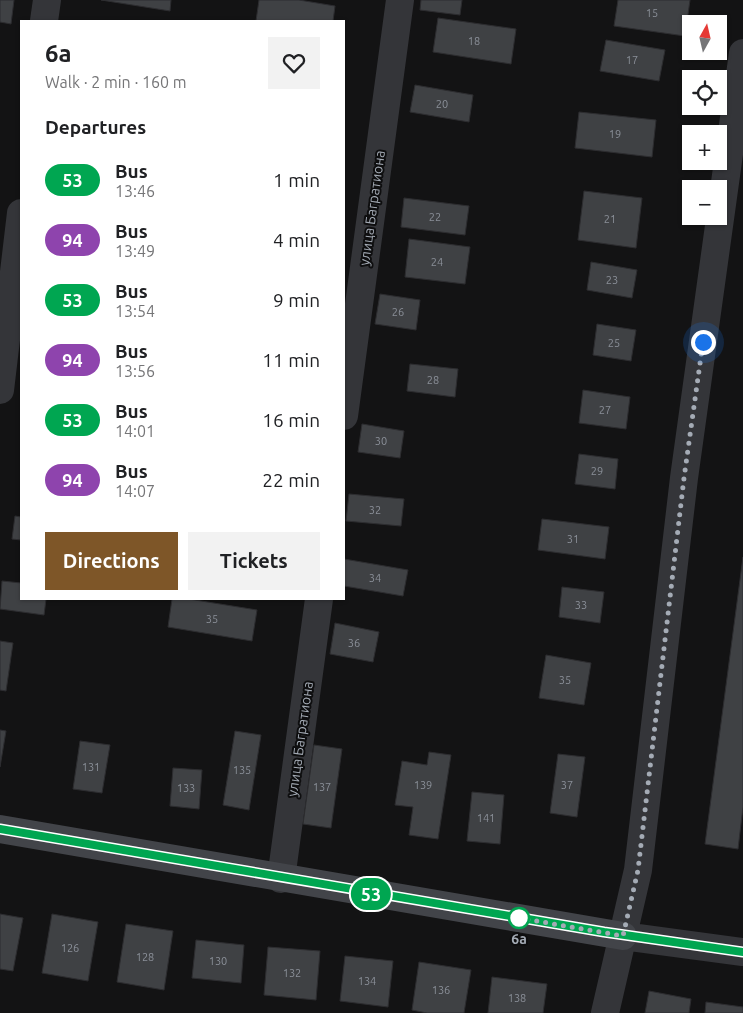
<!DOCTYPE html>
<html lang="en">
<head>
<meta charset="utf-8">
<style>
	:root { --surface:#fff; --page:#f2f2f2; --text:#202124; --muted:#757577; --accent:#7e5628 }
	body { margin:0; font-family:Ubuntu,sans-serif; background:var(--page); color:var(--text); height:100vh; display:flex; flex-direction:column; font-size:19px; white-space:nowrap }
	* { box-sizing:border-box; margin:0 }
	p { font-size:16px; color:var(--muted) }
	.icon { flex:none; width:28px; height:28px; fill:none; stroke:currentColor; stroke-width:2; stroke-linecap:round; stroke-linejoin:round }
	.map { position:relative; flex:1; overflow:hidden }
	.side { position:absolute; left:20px; top:20px; width:325px; height:580px; display:flex; flex-direction:column; background:var(--surface); border-radius:0px; box-shadow:0 1px 4px #0004 }
	.side>* { flex:none }
	.badge { padding:0 10px; border-radius:16px; font-size:18px; line-height:32px }
	.needle { width:32px; rotate:8deg }
	.controls { position:absolute; left:682px; top:15px; display:grid; gap:10px }
	.controls a { display:grid; place-items:center; width:45px; height:45px; border-radius:0px; background:var(--surface); box-shadow:0 1px 4px #0004; font-size:25px }
	.you { position:absolute; width:25px; height:25px; margin:-12px; border:4px solid #fff; border-radius:50%; background:#1a73e8; box-shadow:0 0 0 8px #1a73e833 }
	.map>.badge { position:absolute; translate:-50% -50%; box-shadow:0 0 0 2px #fff }
	h2 { padding:0 25px; font-size:19px; line-height:45px }
	.round { display:grid; place-items:center; flex:none; width:52px; height:52px; border-radius:0px; background:var(--page) }
	.summary { display:flex; align-items:center; justify-content:space-between; height:85px; padding:0 25px }
	h1 { font-size:24px; font-weight:600; line-height:38px }
	.button { display:flex; gap:10px; margin-top:auto; padding:10px 25px }
	.button a { flex:1; height:58px; border-radius:0px; background:var(--accent); color:#fff; font-size:20px; font-weight:600; line-height:58px; text-align:center }
	.button a+a { background:var(--page); color:var(--text) }
	ul { padding:0; list-style:none }
	li { display:flex; align-items:center; gap:15px; height:60px; padding:0 25px }
	li div { flex:1 }
	li b { display:block; font-size:19px }
	li em { font-style:normal }
	li .badge { min-width:55px; font-weight:700; text-align:center }
	.map>svg:first-child { display:block }
	.building { fill:#3f4144; stroke:#2d2d30 }
	.lines { fill:none; stroke-linecap:round; stroke-linejoin:round }
	.street { stroke:#343539; stroke-width:28 }
	.secondary { stroke:#424449; stroke-width:28 }
	.line-casing { stroke:#fff; stroke-width:11 }
	.line { stroke:#00a651; stroke-width:8 }
	.walk { stroke:#a4abb5; stroke-width:5; stroke-dasharray:0 9 }
	.stop-dot { fill:#fff; stroke:#00a651; stroke-width:2.5 }
	.labels { text-anchor:middle; dominant-baseline:central; stroke-width:4; stroke-linejoin:round; paint-order:stroke }
	.number-label { font-size:11px; fill:#8b9099 }
	.street-label { font-size:14px; fill:#a4abb5; stroke:#0e0e0f }
	.stop-label { font-size:14px; font-weight:bold; fill:#a4abb5; stroke:#0e0e0f }
</style>
</head>
<body>
<div class="map">
<svg width="743" height="1013" viewBox="0 0 743 1013">
	<rect width="100%" height="100%" fill="#131314"/>
	<path class="building" d="M0,0H14L11,24L0,22Z
		M101,0H171L170,11Z
		M259,0H299L335,6L333,21H256Z
		M421,0H462L460,15L420,10Z
		M618,0H690L685,36L614,26Z
		M438,18L516,29L511,64L433,52Z
		M606,40L665,50L659,81L600,71Z
		M415,85L473,95L469,122L410,112Z
		M579,112L656,120L652,157L575,148Z
		M584,191L642,198L636,248L578,240Z
		M404,198L469,206L465,235L401,227Z
		M409,239L470,247L465,284L405,277Z
		M591,262L637,270L632,298L587,290Z
		M380,294L420,300L416,330L375,324Z
		M597,324L636,330L631,361L593,355Z
		M410,364L458,369L455,397L407,391Z
		M583,390L630,397L626,429L579,423Z
		M362,424L404,431L400,458L358,452Z
		M579,454L618,459L615,489L575,484Z
		M349,494L404,499L401,526L346,521Z
		M15,516L21,517V540L12,539Z
		M542,519L609,527L605,559L538,550Z
		M743,557V807L738,849L705,844Z
		M344,559L408,570L403,596L344,586Z
		M2,581L21,583V599H46L44,615L0,609Z
		M562,587L604,592L600,623L559,617Z
		M172,599H189L257,610L252,641L168,627Z
		M335,623L379,632L373,662L330,654Z
		M0,641L13,643L6,691L0,690Z
		M546,655L591,663L584,705L539,698Z
		M0,730L6,731L0,767Z
		M235,731L261,735L249,810L223,805Z
		M80,741L110,745L102,793L73,789Z
		M314,745L342,749L331,828L303,824Z
		M429,752L451,755L438,839L409,835L413,807L395,805L402,761L427,765Z
		M558,754L585,757L577,817L550,813Z
		M173,768L202,770L199,809L170,806Z
		M472,792L504,795L500,844L467,841Z
		M0,914L23,918L13,971L0,969Z
		M52,914L98,922L88,981L42,973Z
		M126,924L173,931L164,990L117,982Z
		M196,940L244,945L241,983L192,978Z
		M268,947L320,951L316,1000L264,995Z
		M345,956L393,961L388,1007L340,1001Z
		M419,962L471,970L464,1013H427L412,1010Z
		M492,977L547,984L543,1013H488Z
		M649,991L691,999L689,1013H645Z
		M706,1002L743,1007V1013H705Z"/>
	<g class="lines">
		<path class="street" d="M44,21L47,0
			M0,390L21,213
			M344,416L400,0
			M281,879L319,599
			M623,936L743,952
			M605,1013L638,870L684,478L743,53"/>
		<path class="secondary" d="M0,829L623,936"/>
	</g>
	<g class="lines">
		<defs>
			<path id="line" d="M0,829L604,932L743,952"/>
		</defs>
		<use href="#line" class="line-casing"/>
		<use href="#line" class="line"/>
		<path class="walk" d="M519,918L623,936L638,870L684,478L703,342"/>
	</g>
	<circle class="stop-dot" cx="519" cy="918" r="10"/>
	<g class="labels">
		<g class="number-label">
			<text x="652" y="13">15</text>
			<text x="474" y="41">18</text>
			<text x="632" y="60">17</text>
			<text x="442" y="104">20</text>
			<text x="615" y="134">19</text>
			<text x="435" y="217">22</text>
			<text x="610" y="219">21</text>
			<text x="437" y="262">24</text>
			<text x="612" y="280">23</text>
			<text x="398" y="312">26</text>
			<text x="614" y="343">25</text>
			<text x="433" y="380">28</text>
			<text x="605" y="410">27</text>
			<text x="381" y="441">30</text>
			<text x="597" y="471">29</text>
			<text x="375" y="510">32</text>
			<text x="573" y="539">31</text>
			<text x="375" y="578">34</text>
			<text x="581" y="605">33</text>
			<text x="212" y="619">35</text>
			<text x="354" y="643">36</text>
			<text x="565" y="680">35</text>
			<text x="91" y="767">131</text>
			<text x="242" y="770">135</text>
			<text x="423" y="785">139</text>
			<text x="567" y="785">37</text>
			<text x="322" y="787">137</text>
			<text x="186" y="788">133</text>
			<text x="486" y="818">141</text>
			<text x="70" y="948">126</text>
			<text x="145" y="957">128</text>
			<text x="218" y="961">130</text>
			<text x="292" y="973">132</text>
			<text x="367" y="981">134</text>
			<text x="441" y="990">136</text>
			<text x="517" y="998">138</text>
		</g>
		<g class="street-label">
			<text transform="translate(372 208) rotate(-82)">улица Багратиона</text>
			<text transform="translate(300 739) rotate(-82)">улица Багратиона</text>
		</g>
		<g class="stop-label">
			<text x="519" y="939">6а</text>
		</g>
	</g>
</svg>
<div class="controls">
<a><svg class="needle" viewBox="-14 -14 28 28"><path d="M0-13l5 13h-10z" fill="#e53935"/><path d="M0 13l5-13h-10z" fill="#757577"/></svg></a>
<a><svg class="icon" aria-label="locate" viewBox="0 0 24 24"><circle cx="12" cy="12" r="6"/><path d="M12 2v4M12 18v4M2 12h4M18 12h4"/></svg></a>
<a>+</a>
<a>−</a>
</div>
<div class="you" style="left:703px;top:342px"></div>
<b class="badge" style="left:371px;top:894px;background:#00a651;color:#fff">53</b>
<section class="side">
<div class="summary"><div><h1>6а</h1><p>Walk · 2 min · 160 m</p></div><a class="round"><svg class="icon" aria-label="heart" viewBox="0 0 24 24"><path d="M12 20l-8-8c-3-5 5-10 8-4 3-6 11-1 8 4z"/></svg></a></div>
<h2>Departures</h2>
<ul>
<li><span class="badge" style="background:#00a651;color:#fff">53</span><div><b>Bus</b><p>13:46</p></div><em>1 min</em></li>
<li><span class="badge" style="background:#8e44ad;color:#fff">94</span><div><b>Bus</b><p>13:49</p></div><em>4 min</em></li>
<li><span class="badge" style="background:#00a651;color:#fff">53</span><div><b>Bus</b><p>13:54</p></div><em>9 min</em></li>
<li><span class="badge" style="background:#8e44ad;color:#fff">94</span><div><b>Bus</b><p>13:56</p></div><em>11 min</em></li>
<li><span class="badge" style="background:#00a651;color:#fff">53</span><div><b>Bus</b><p>14:01</p></div><em>16 min</em></li>
<li><span class="badge" style="background:#8e44ad;color:#fff">94</span><div><b>Bus</b><p>14:07</p></div><em>22 min</em></li>
</ul>
<div class="button"><a>Directions</a><a>Tickets</a></div>
</section>
</div>
</body>
</html>
